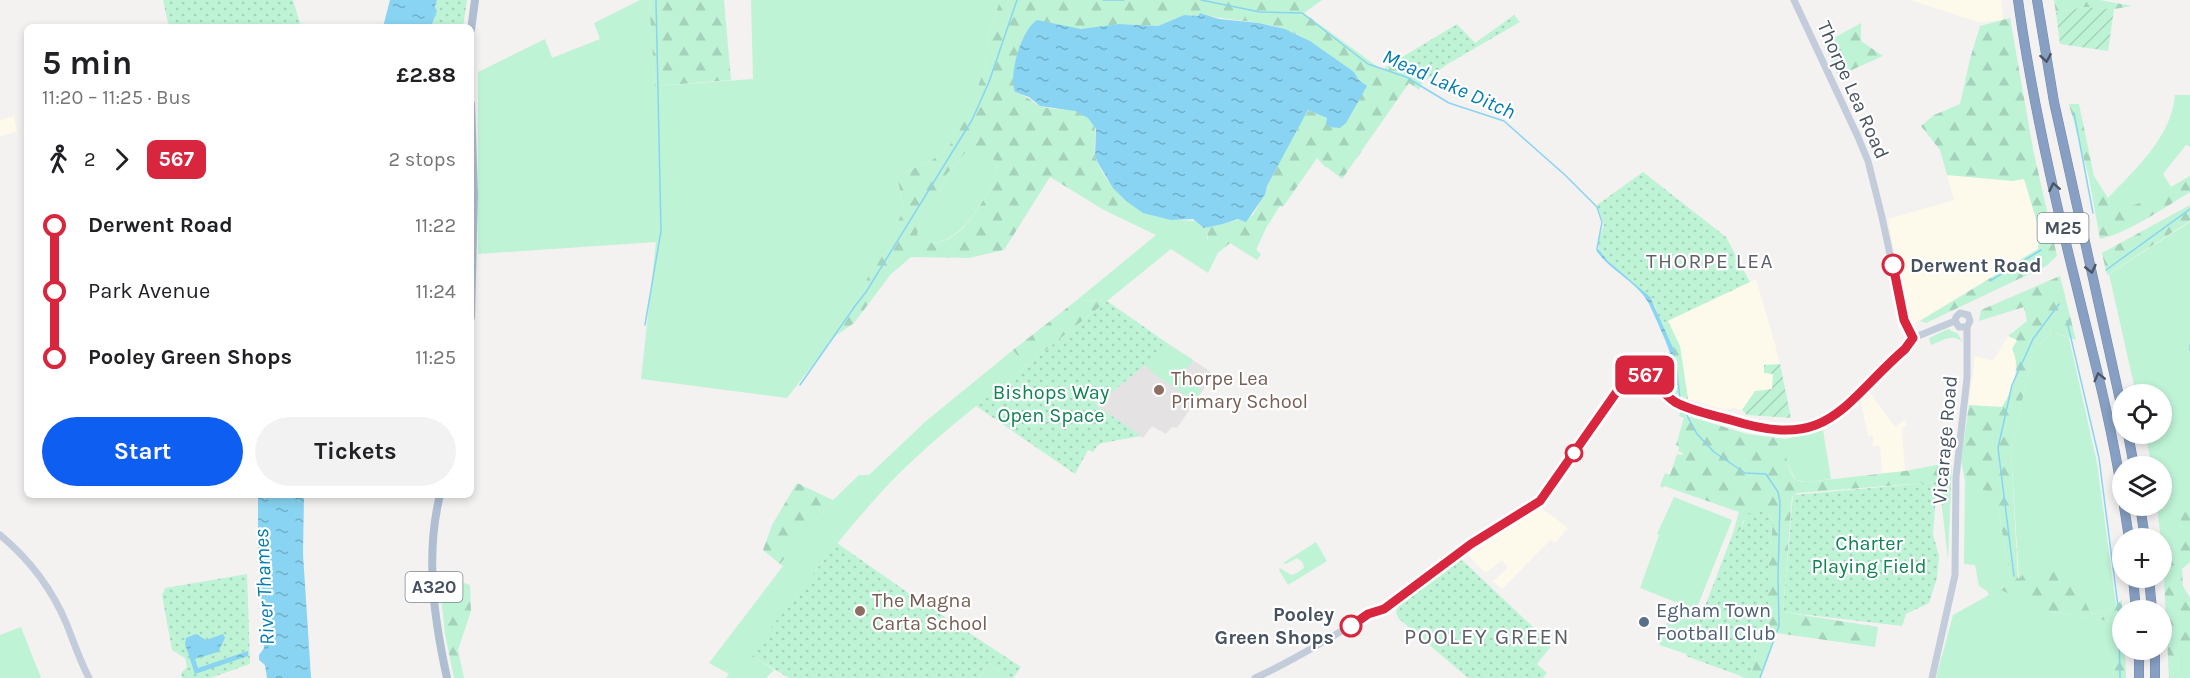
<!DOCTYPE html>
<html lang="en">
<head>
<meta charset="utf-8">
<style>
	:root { --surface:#fff; --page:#f2f2f2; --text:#202124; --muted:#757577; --accent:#0d5ef1 }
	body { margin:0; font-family:Karla,sans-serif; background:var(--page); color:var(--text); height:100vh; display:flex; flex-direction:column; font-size:22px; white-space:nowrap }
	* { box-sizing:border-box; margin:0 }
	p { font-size:20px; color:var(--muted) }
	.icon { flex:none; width:33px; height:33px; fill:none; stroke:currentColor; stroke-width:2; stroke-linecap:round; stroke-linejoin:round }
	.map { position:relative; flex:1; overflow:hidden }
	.side { position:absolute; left:24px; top:24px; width:450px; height:474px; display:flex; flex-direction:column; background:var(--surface); border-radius:9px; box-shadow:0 3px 9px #0003 }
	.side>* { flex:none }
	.badge { padding:0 12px; border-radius:9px; font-size:21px; line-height:39px }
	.buttons { position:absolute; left:2112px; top:384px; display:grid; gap:12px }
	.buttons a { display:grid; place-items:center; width:60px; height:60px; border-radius:50%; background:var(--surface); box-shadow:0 3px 9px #0003; font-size:30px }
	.map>.badge { position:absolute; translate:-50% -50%; box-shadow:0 0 0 3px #fff }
	.legs { display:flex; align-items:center; gap:9px; height:66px; padding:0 18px; font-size:20px }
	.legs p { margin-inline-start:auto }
	.overview { display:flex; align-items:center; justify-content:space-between; height:102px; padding:0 18px }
	h1 { font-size:33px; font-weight:700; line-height:45px }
	.primary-button { display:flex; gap:12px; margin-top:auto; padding:12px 18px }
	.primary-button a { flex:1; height:69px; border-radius:36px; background:var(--accent); color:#fff; font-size:24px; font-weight:700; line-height:69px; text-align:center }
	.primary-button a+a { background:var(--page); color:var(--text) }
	ul { padding:0 18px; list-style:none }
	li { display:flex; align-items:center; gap:21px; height:66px; font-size:22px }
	li i { display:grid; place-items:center; width:9px; height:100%; margin:0 8px; background:currentColor }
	li i::after { content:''; width:15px; height:15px; margin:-8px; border:4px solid; border-radius:50%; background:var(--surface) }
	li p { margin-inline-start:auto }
	li:first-child i { background:linear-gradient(#0000 50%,currentColor 0) }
	li:last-child i { background:linear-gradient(currentColor 50%,#0000 0) }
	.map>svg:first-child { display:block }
	.commercial { fill:#fdfaeb }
	.education { fill:#e5e2e3 }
	.grass { fill:#bef3d6 }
	.forest { fill:url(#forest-firs); fill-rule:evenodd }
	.park { fill:url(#park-dots) }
	.garden { fill:url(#garden-furrows) }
	.water { fill:url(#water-ripples) }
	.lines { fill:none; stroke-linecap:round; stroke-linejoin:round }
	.stream { stroke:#88d4f2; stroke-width:1.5 }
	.highway-casing { stroke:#7189ae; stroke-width:10 }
	.secondary { stroke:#c3ccdb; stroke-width:7 }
	.primary { stroke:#afbed1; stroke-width:8 }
	.highway { stroke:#869fc2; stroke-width:9 }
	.oneway { stroke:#4a5665 }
	.line-1-casing { stroke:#fff; stroke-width:14 }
	.line-1 { stroke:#d7263d; stroke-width:9 }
	.stop-1-dot { fill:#fff; stroke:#d7263d; stroke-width:3 }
	.education-dot { fill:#8d6e63; stroke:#fff; stroke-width:2 }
	.service-dot { fill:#5c6f8a; stroke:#fff; stroke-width:2 }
	.labels { text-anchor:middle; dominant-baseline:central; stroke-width:4.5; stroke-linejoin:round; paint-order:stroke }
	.shield { fill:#fff; stroke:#7e8690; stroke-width:1.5 }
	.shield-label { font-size:18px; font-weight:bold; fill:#475260 }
	.street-label { font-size:20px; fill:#475260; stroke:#fff }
	.stop-label { font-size:20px; font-weight:bold; fill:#475260; stroke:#fff; text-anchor:start }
	.education-label { font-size:20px; fill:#785e54; stroke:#fff; text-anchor:start }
	.park-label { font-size:20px; fill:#118253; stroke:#fff }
	.service-label { font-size:20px; fill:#4e5e75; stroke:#fff; text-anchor:start }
	.water-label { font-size:21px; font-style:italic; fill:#047db0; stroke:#fff }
	.neighbourhood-label { font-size:21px; letter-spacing:1.5px; fill:#5d6067; stroke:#fff }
	.quarter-label { font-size:22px; letter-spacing:1.5px; fill:#5d6067; stroke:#fff }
</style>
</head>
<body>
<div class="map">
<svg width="2190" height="678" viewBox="0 0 2190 678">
	<defs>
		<pattern id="forest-firs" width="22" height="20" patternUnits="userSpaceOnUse" patternTransform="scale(1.5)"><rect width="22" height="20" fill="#bef3d6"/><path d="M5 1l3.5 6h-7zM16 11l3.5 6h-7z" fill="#a5d2ba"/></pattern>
		<pattern id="park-dots" width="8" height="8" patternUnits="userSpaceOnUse" patternTransform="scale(1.5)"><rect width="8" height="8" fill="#bef3d6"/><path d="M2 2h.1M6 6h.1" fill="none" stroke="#a5d2ba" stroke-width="1.8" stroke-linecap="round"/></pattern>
		<pattern id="garden-furrows" width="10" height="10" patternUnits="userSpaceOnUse" patternTransform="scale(1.5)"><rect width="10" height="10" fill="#bef3d6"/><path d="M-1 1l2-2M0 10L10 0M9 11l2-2" fill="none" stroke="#a5d2ba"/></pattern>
		<pattern id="water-ripples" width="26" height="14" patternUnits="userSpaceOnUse" patternTransform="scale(1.5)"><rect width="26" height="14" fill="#88d4f2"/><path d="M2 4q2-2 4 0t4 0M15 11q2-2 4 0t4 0" fill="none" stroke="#71afc7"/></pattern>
	</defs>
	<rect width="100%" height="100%" fill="#f4f1f1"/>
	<path class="commercial" d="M1910,0H2001L2003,20L1978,22Z
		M14,116L17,131L0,137V120Z
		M1947,175L2012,181L2024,178L2040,232L2038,249L1912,325L1905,310L1888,219L1954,200Z
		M1756,279L1775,344L1791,418L1747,415L1742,410L1734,408L1725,410L1688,399L1680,346L1668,321Z
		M2008,336L2017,339L2014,387L2002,407L1969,405L1975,356L1993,361Z
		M1871,394L1895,427L1906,419V426L1902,427L1905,471L1882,473L1880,446H1873V435L1868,436L1861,402Z
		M1540,507L1568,528L1555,543L1550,540L1502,589L1493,581L1508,568L1502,560L1485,573L1468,555L1486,541Z"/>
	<path class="education" d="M1170,345L1214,374L1177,428L1172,427L1166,434L1152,426L1143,438L1096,405Z"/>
	<path class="grass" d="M640,0H649L655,86L753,79L751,0H1000L989,36L985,67L966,121L959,120L953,142L930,162L897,175L904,210L896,227L837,334L787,398L641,379L656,242L478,254V72L545,39L552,58L600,39L594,23Z
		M2175,95H2190V147L2186,145L2163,174L2171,187L2148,200L2111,213L2108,198C2136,168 2171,138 2175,95Z
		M973,151H985L996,162L997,178L994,185C973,211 968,235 933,244L917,237L919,223L938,199L946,175L965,153Z
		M1126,201C1140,210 1152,216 1169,219C1192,223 1208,213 1208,247L1218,253L1208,273L1171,249L1107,301L1077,300L1156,235L1104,210L1115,207Z
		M2190,222V507L2183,511L2171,560L2163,559L2157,506H2162V466H2152L2145,434H2162V394H2136L2109,274Z
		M1948,329L1958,334L1963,343C1954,332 1942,341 1931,345L1929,338Z
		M2052,332L2069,338L2097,463L2116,605L2108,611L2090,614L2072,575L2019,579L2011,451L2033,351Z
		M1170,345L1193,360L1182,376L1202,390L1194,401L1153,373L1145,365Z
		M1013,350L1026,366C978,405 927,443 885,488C836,541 794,599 751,655L774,670L766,678H726L729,674L709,663L783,566L780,564L833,500L859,475H869L926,421Z
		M1823,430L1831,479L1807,482L1796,480C1794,478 1784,455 1783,451L1786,439Z
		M1965,481L1990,493L1998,509L2011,580L2002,589L2050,612L2111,621L2114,678H1936L1953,615L1989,595L1987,591L1979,586L1975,565L1964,564Z
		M1674,497L1732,520L1696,610L1640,588L1659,535L1657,534Z
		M1316,542L1327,561L1288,585L1279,570L1280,568L1291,575L1295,574L1304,568L1303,563L1297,558L1286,564L1283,563Z
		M1674,604L1701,616L1687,654L1659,645Z
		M21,627L41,678H0V635Z
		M2190,646V678H2179L2178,653Z
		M988,663L1009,678H978Z"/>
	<path class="forest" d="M649,0H724L731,80L655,86Z
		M1000,0H1322L1304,13L1382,70L1394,62L1422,83L1419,90L1409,83L1342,179L1327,167L1326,168L1317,158L1283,207L1280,206L1266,228L1256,250L1261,254L1257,260L1230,243L1218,253L1207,247L1208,236L1204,228L1223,224L1252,216L1265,195L1267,186L1308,110L1327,118L1359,80C1355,70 1343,66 1335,59C1318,47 1303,35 1283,29C1256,19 1227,22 1200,13L1198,16L1184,15L1158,26L1119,24L1086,29L1071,28L1023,39C1018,57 1009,75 1017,93C1029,96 1032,103 1041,106C1054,111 1069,107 1082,114C1105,126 1090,141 1096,159C1102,175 1114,189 1126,201L1115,207L1104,210L1050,177L1004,250L969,258L911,257L891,274L854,323L837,335L904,210L897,175L930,162L953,142L959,119L966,120L985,67L989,36ZM973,151H985L996,162L997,178L994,185C974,210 968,236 934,244L917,237L919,223L938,199L946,175L965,153Z
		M2054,0H2100L2132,6L2114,9L2083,7L2056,13Z
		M2010,18L2033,149L2057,256L2046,266L1926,323L1920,321L2038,249L2040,232L2024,179L2013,181L1947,175L1940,150L1921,126L1934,115L1960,104L1970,59L1980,26Z
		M1861,23V41L1883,56L1838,76L1823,44Z
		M2069,104H2079L2094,176L2108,198L2111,213L2148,200L2190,176V192C2162,209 2132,231 2100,239L2089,178Z
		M2190,205V221L2107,275L2102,253Z
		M2060,276L2076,340L2052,332L2033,351L2011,451L2018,579L2025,573L2052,568L2072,575L2091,614L2108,611L2122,600V650H2125L2126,678H2114L2110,621L2050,612L2001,590L2011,580L1998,509L1989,493L1965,481L1961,460L1969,405L2002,407C2013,389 2022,369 2012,349L2017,340L2008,336L2027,321L2024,307L1979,321L1981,310Z
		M1077,300L1107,301L1026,366L1013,350Z
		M1668,321L1680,346L1688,399L1673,393L1650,365L1674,350L1662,324Z
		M1682,407L1686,417H1691L1747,434L1786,439C1783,453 1788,464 1793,477L1798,481L1807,482L1905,471L1952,462L1948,560L1939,480L1937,482L1797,493L1792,496L1783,612L1878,627L1875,647L1776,633L1760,678H1745L1738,675L1752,671L1758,649L1763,639L1768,615V569L1773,521L1769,514L1763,511L1743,521L1741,529L1736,533H1733L1739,512L1664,486L1663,488L1660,486L1665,473L1670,475L1677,454L1682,455L1683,453L1678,451L1679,447L1676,445L1684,418L1679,416Z
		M797,483L833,500L780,564L763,550L772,525Z
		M2190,507V562L2182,569L2183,586L2190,598V646L2178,653L2179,678H2169L2163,559L2171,560L2183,510Z
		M442,575L470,585L471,611L458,650L464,678H454L445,634L439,577Z"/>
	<path class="park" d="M163,0H293L301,27H169Z
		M437,0H467L463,27H431L437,11L435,8Z
		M1514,15L1520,22L1446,65L1422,83L1394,62L1457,24L1475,43Z
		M1643,172L1726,237L1750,282L1661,324L1655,306L1599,252L1598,243L1604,224L1597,205Z
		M1107,301L1170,345L1096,405L1141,436L1102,443L1097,446L1093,452L1088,450L1075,474L976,406Z
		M1937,482L1933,534L1939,556L1937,578L1929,603L1906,614L1902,626L1783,612L1793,495Z
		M1758,510L1767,512L1773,521L1768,569V615L1763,639L1758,649L1752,671L1738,675L1686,656L1733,533H1736L1741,529L1747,514Z
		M837,543L907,592L1021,667L1013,678H1009L988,663L978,678H789L750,655Z
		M1459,560L1463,561L1552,645L1537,664L1547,673L1543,678H1468L1398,618L1396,612L1399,603Z
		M247,574L250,664L210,678H182L181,673L187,667L185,658L172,650L162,595L165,588Z"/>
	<path class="garden" d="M2083,7L2114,9L2108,51L2060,44L2056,13Z
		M1780,364L1791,418L1747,415L1742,410L1755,391L1772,389L1773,374L1764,373V365Z"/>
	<path class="water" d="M390,0H437L435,7L437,11L431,27H383Z
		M1200,13L1219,19L1259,23L1285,29L1310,41L1354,72L1359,80L1367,86L1346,123L1340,128L1329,127L1326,123L1327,118L1308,110L1267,186L1265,195L1246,222L1238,219L1223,224L1204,228L1193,219L1171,220L1143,213L1126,201L1113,188L1098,163L1095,156L1096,129L1088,118L1075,111L1040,106L1029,97L1015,92C1008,76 1021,30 1037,20L1081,29L1119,24L1158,26L1184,15L1198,16Z
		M1598,249L1608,261L1650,297L1674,350L1678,374H1676C1668,363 1671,365 1670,353C1670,350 1651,307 1648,302C1636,281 1610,271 1596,250Z
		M258,495H304L303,554L311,678H267L265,665L259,660V655L264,648L258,547Z
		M196,634L206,640L223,634L225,638L218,652L195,659L198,668L248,651V656L195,674L185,644L186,638Z"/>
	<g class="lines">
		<path class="stream" d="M1103,0H1124
			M1201,0L1260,12L1302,13L1368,64L1406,77L1449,103L1504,121L1565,175L1597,207L1602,222L1597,249
			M2074,113L2093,213
			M2106,270L2190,209
			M1990,281L2041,250
			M2067,321L2099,458L2119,614
			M645,325L661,231L656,0
			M2190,345V350
			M1677,373L1680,398
			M800,385L855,306L866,292L972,120L989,82L1017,0
			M1684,410L1697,434L1714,452L1745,473L1766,474L1778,492L1780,502L1778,577L1779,626L1760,678
			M2014,576L1998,448L2012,385L2033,339L2059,304
			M2119,624L2120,678"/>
		<defs>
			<path id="highway" d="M2018,0C2031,94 2052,188 2075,280C2092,351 2111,421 2122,493
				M2037,0L2054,102L2122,409
				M2128,434L2134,466
				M2124,506L2129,538
				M2140,506L2145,538
				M2133,578L2136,610
				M2149,578L2152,610
				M2139,650V678
				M2155,650V678"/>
		</defs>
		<use href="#highway" class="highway-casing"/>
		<path class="secondary" d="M1794,0L1858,137L1868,161L1882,217L1904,320L1913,338
			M1913,338L1955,321L1956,317L1960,313L1968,315L1970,321L1967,327H1959L1955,321
			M0,535C29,559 53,591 67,625C74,643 80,661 89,678
			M1255,678C1287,664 1317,645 1347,628C1360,621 1369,612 1384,609L1471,544L1540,501L1618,390L1630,379L1644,375C1656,381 1663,395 1675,402C1691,411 1713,415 1731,420C1829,451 1840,406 1905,349L1913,338
			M1932,678L1955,575L1956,477L1967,378V327"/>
		<path class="primary" d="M471,30L475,0
			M471,104L474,195L471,317
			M440,495C425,555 434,619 447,678"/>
		<use href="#highway" class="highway"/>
	</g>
	<defs><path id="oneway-chevron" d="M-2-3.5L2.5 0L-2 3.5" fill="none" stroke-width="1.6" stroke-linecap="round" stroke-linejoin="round" transform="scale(1.5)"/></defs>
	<g class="oneway">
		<use href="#oneway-chevron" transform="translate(2046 58) rotate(80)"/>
		<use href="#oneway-chevron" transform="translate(2054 187) rotate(-102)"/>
		<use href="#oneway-chevron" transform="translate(2091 269) rotate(77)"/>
		<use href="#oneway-chevron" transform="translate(2099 377) rotate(-104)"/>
	</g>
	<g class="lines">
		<defs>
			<path id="line-1" d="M1351,626L1368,614L1384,609L1471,544L1540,501L1618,390L1630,379L1644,375C1656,381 1663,394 1675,402C1691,411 1713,415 1731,420C1830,451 1840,406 1905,349L1913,338L1904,320L1893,265"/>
		</defs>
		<use href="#line-1" class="line-1-casing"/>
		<use href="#line-1" class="line-1"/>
	</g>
	<g class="stop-1-dot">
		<circle cx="1893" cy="265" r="10"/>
		<circle cx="1574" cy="453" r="8"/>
		<circle cx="1351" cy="626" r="10"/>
	</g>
	<g class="education-dot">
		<circle cx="1159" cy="390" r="6"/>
		<circle cx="860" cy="611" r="6"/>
	</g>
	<circle class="service-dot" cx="1644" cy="622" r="6"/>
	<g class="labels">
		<g class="shield">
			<rect x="2037.5" y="213" width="51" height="30" rx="4.5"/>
			<rect x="405.5" y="572" width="57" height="30" rx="4.5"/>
		</g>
		<g class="shield-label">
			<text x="2063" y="228">M25</text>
			<text x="434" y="587">A320</text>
		</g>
		<g class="street-label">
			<text transform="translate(1853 90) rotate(66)">Thorpe Lea Road</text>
			<text transform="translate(1945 440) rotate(-85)">Vicarage Road</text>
		</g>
		<g class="stop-label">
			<text x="1910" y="265">Derwent Road</text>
			<text x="1334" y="614" text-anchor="end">Pooley<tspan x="1334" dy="23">Green Shops</tspan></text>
		</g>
		<g class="education-label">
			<text x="1171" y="378">Thorpe Lea<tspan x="1171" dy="23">Primary School</tspan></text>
			<text x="872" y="600">The Magna<tspan x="872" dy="23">Carta School</tspan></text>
		</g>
		<g class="park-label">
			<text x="1051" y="392">Bishops Way<tspan x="1051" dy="23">Open Space</tspan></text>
			<text x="1869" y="543">Charter<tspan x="1869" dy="23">Playing Field</tspan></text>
		</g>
		<g class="service-label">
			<text x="1656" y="610">Egham Town<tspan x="1656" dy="23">Football Club</tspan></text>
		</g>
		<g class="water-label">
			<text transform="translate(1449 84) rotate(24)">Mead Lake Ditch</text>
			<text transform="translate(264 587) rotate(-93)">River Thames</text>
		</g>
		<g class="neighbourhood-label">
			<text x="1710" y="261">THORPE LEA</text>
		</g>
		<g class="quarter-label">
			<text x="1487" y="637">POOLEY GREEN</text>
		</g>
	</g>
</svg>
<div class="buttons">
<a><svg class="icon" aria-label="locate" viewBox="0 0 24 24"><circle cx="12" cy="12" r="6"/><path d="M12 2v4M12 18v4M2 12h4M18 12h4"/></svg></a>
<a><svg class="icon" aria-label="layers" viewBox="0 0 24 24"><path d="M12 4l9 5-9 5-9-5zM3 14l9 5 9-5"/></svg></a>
<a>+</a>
<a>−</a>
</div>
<b class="badge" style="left:1645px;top:375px;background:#d7263d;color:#fff">567</b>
<section class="side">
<div class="overview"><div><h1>5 min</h1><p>11:20 – 11:25 · Bus</p></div><b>£2.88</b></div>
<div class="legs"><svg class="icon" aria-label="walk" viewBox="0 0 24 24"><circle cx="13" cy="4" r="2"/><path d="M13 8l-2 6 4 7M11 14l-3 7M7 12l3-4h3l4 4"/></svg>2<svg class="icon" aria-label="forward" viewBox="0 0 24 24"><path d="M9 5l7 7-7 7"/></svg><b class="badge" style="background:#d7263d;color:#fff">567</b><p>2 stops</p></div>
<ul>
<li><i style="color:#d7263d"></i><b>Derwent Road</b><p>11:22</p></li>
<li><i style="color:#d7263d"></i><span>Park Avenue</span><p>11:24</p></li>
<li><i style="color:#d7263d"></i><b>Pooley Green Shops</b><p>11:25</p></li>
</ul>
<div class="primary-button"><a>Start</a><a>Tickets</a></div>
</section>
</div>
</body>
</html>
